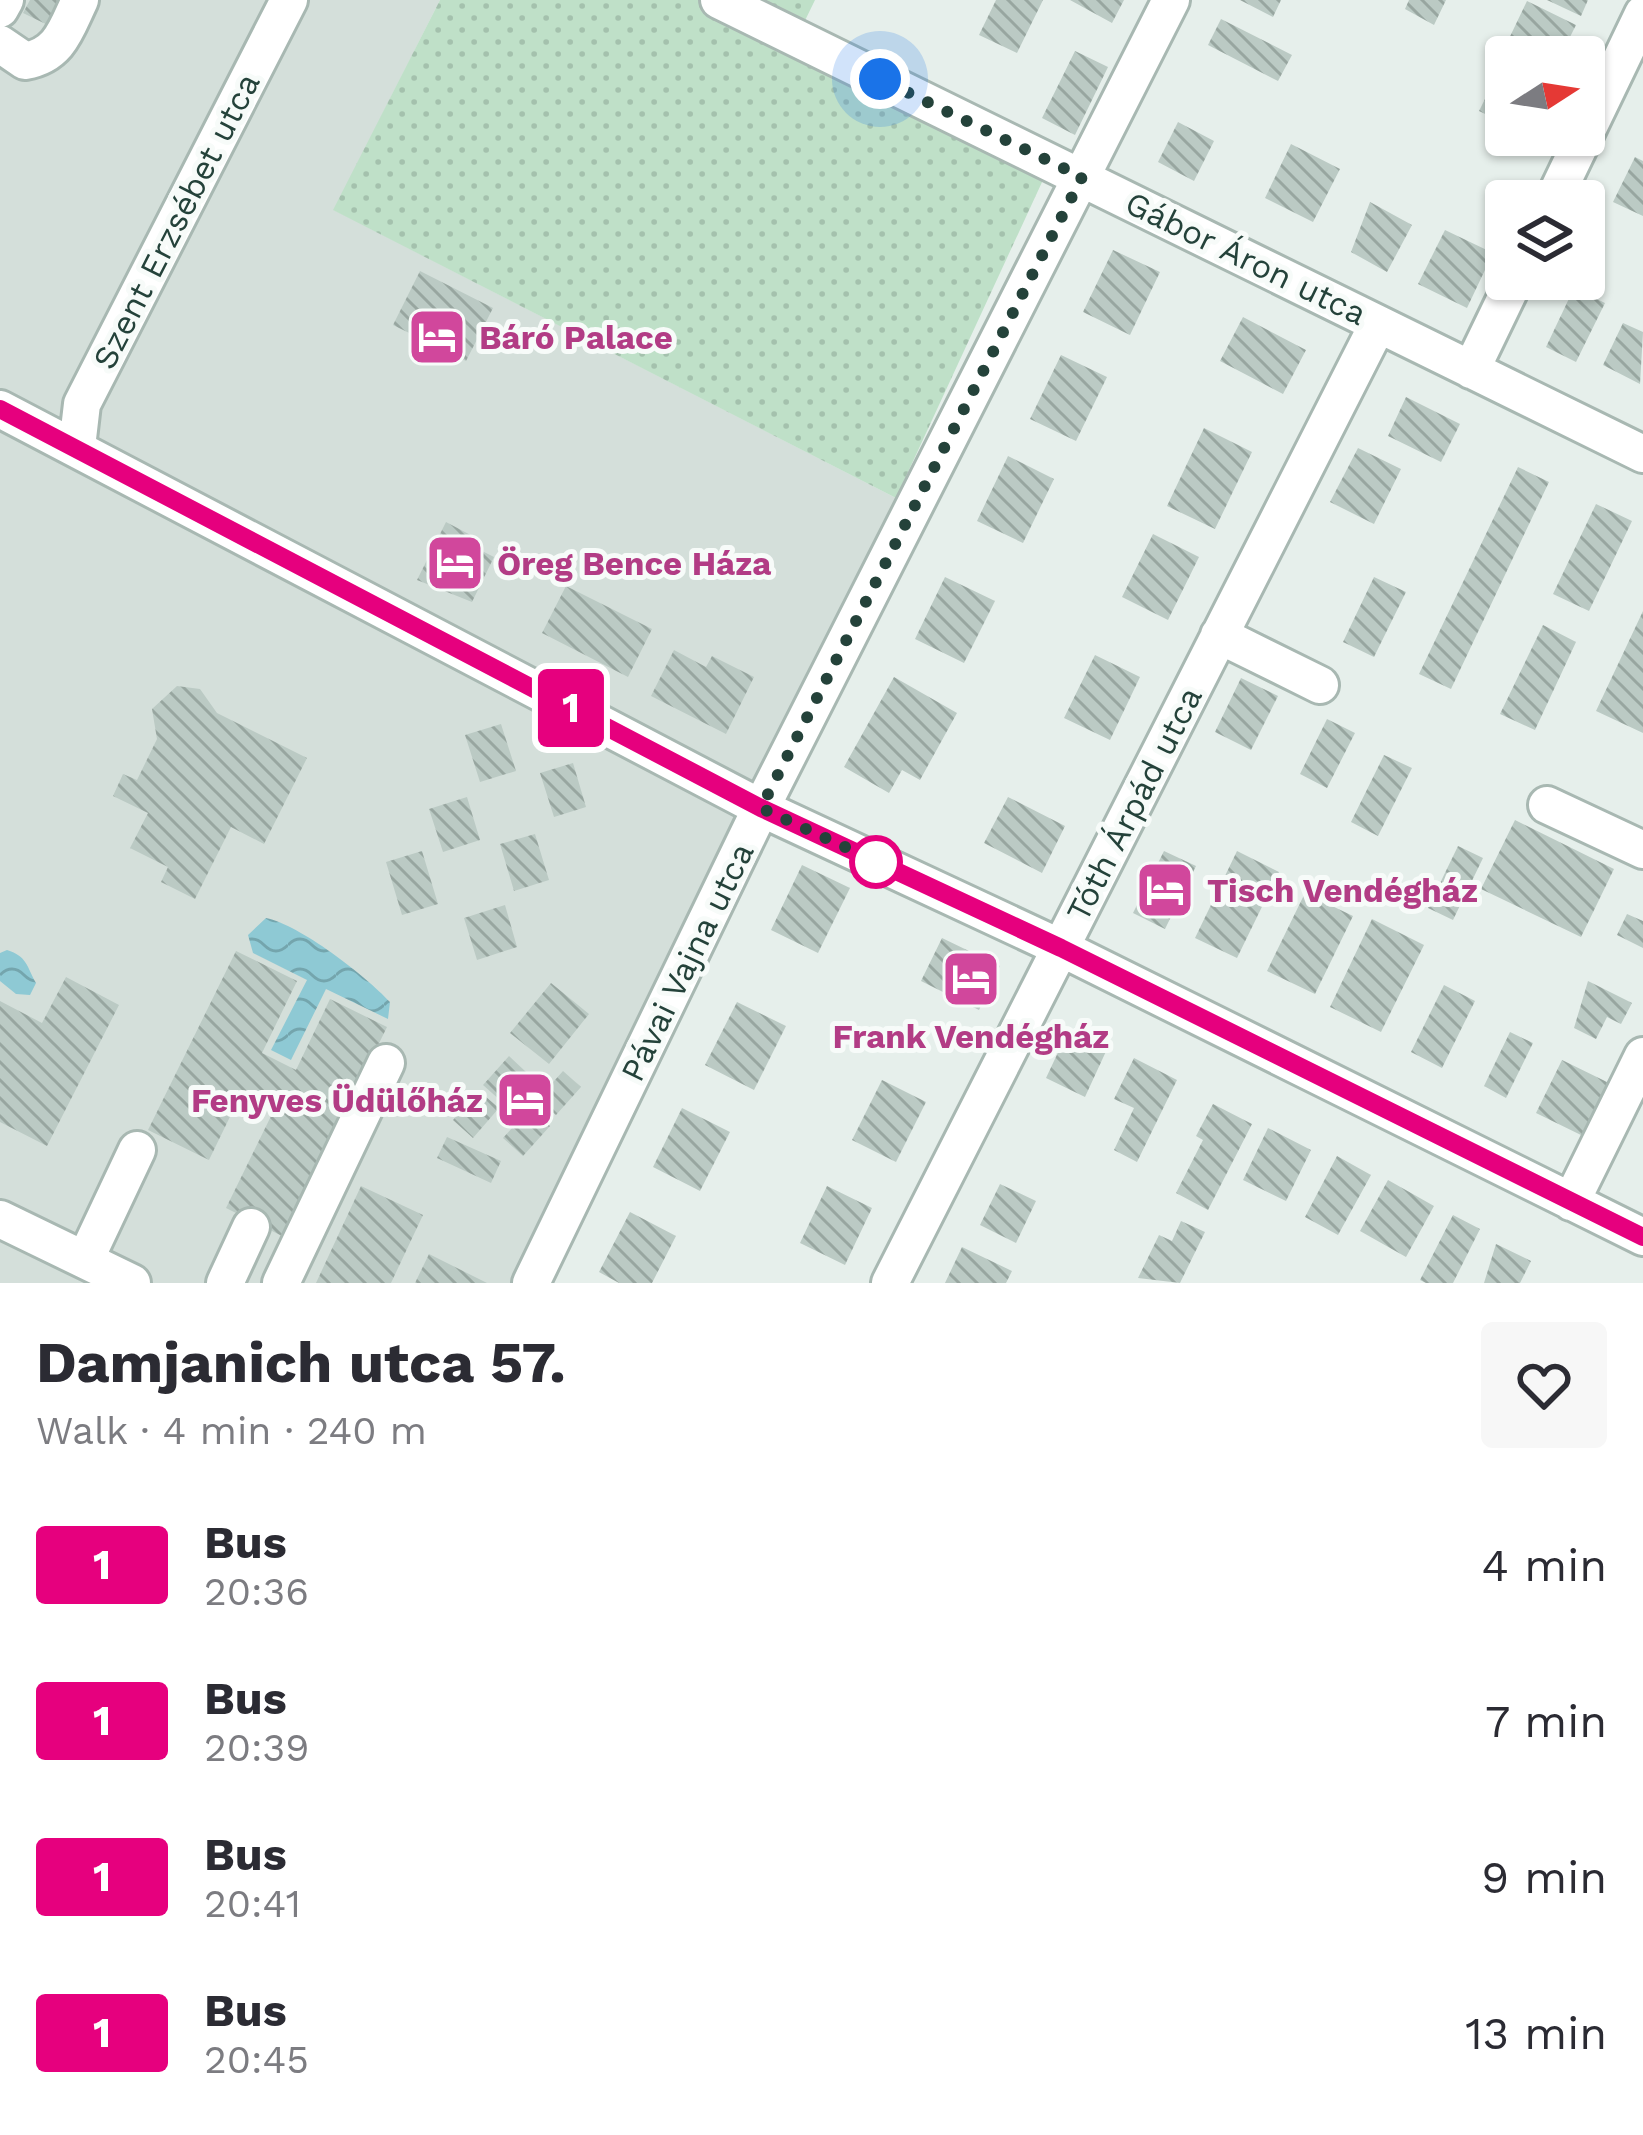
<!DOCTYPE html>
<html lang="en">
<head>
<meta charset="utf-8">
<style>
	:root { --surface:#fff; --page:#f7f7f7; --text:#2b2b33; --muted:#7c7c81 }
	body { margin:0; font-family:"Work Sans",sans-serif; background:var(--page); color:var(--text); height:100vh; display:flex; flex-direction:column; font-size:45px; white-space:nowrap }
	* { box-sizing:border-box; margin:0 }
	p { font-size:39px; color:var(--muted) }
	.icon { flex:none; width:66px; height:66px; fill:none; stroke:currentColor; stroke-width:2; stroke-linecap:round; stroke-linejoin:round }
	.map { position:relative; height:1283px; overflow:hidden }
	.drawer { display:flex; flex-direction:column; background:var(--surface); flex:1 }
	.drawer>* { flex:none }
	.badge { padding:0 24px; border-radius:9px; font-size:42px; line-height:78px }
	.needle { width:78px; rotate:78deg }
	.controls { position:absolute; left:1485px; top:36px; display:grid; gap:24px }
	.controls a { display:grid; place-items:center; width:120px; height:120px; border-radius:12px; background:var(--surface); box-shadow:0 3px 9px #0004; font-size:60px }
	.you { position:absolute; width:60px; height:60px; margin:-30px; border:9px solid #fff; border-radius:50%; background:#1a73e8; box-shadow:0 0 0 18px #1a73e833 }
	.map>.badge { position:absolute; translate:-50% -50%; box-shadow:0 0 0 6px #fff }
	.round { display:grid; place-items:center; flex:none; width:126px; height:126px; border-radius:12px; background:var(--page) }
	.headline { display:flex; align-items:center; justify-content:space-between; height:204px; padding:0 36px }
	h1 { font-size:57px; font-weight:700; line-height:90px }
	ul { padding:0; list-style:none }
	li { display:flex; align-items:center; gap:36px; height:156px; padding:0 36px }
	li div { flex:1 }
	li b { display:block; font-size:45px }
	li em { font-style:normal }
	li .badge { min-width:132px; font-weight:700; text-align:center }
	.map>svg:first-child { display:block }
	.built { fill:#d4dfda }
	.grass { fill:url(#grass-dots) }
	.water { fill:url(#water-waves) }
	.building { fill:url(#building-back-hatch) }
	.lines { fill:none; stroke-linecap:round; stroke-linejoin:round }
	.minor-casing { stroke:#a8b8b2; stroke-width:42 }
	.minor { stroke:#fff; stroke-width:36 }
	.line-casing { stroke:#fff; stroke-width:27 }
	.line { stroke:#e6007e; stroke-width:18 }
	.walk { stroke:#24423a; stroke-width:12; stroke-dasharray:0 21.6 }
	.stop-dot { fill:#fff; stroke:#e6007e; stroke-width:6 }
	.labels { text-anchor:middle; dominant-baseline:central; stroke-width:10; stroke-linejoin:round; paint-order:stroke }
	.street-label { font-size:33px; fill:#24423a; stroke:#f7fbf9 }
	.hotel-label { font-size:33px; font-weight:bold; fill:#b23c85; stroke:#f7fbf9; text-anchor:start }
</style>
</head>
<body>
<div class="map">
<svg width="1643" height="1283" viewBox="0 0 1643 1283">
	<defs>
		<pattern id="grass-dots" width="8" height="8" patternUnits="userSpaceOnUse" patternTransform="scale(3)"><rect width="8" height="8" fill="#bfe0c8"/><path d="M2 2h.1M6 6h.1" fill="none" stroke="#a4c1ad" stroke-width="1.8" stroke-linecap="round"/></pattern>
		<pattern id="water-waves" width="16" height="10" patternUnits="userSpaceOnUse" patternTransform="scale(3)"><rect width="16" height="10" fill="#8ec9d4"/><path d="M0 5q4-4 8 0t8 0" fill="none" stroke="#74a5ad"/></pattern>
		<pattern id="building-back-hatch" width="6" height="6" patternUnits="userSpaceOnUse" patternTransform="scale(3)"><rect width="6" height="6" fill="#bbcac4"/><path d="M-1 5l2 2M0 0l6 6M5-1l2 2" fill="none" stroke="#98a6a0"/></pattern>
	</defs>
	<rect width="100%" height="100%" fill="#e6efeb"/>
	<path class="built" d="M0,0H440L334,210L896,498L520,1283H0Z"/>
	<path class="grass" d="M440,0H815L796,39L1043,180L896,498L333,210Z"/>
	<path class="water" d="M266,918C300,925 365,975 390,1002L388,1019L326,989L291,1060L271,1050L307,980L253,953L248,935Z
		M7,950C27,956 27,967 36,983L30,995L16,994L0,981V953Z"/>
	<path class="building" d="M30,0H72L58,30L23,13Z
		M996,0H1043L1017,53L979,35Z
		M1070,0H1124L1112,23Z
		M1240,0H1281L1273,17Z
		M1409,0H1446L1434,25L1405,9Z
		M1547,0H1588L1581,16Z
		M1527,1L1576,25L1560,57H1520L1505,47Z
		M1221,19L1292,55L1278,81L1208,45Z
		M1075,51L1108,67L1075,135L1042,118Z
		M1499,71L1506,74V124L1479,111Z
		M1178,122L1214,141L1194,181L1158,162Z
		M1291,144L1340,169L1313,222L1265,198Z
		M1635,157L1643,161V216L1613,202Z
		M1370,202L1412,225L1387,272L1351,252Z
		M1445,230L1493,253L1467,308L1418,284Z
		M1113,250L1160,272L1130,335L1083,312Z
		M420,271L493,308L466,361L393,325Z
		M1574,288L1605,303L1576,362L1546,347Z
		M1243,317L1306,350L1283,394L1220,361Z
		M1623,323L1643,332L1640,384L1603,365Z
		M1061,355L1107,377L1076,441L1030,419Z
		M1406,397L1460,424L1441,462L1388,436Z
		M1204,428L1252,452L1215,529L1167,506Z
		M1358,448L1401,469L1374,524L1330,502Z
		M1008,456L1054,479L1023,543L977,521Z
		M1518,467L1549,482L1451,689L1419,674Z
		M1596,504L1632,521L1589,611L1553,594Z
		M446,522L480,540L476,548L494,557L472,602L417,580Z
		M1153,534L1199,557L1168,620L1122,597Z
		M945,577L995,601L964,663L915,639Z
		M1374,577L1406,592L1374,657L1343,642Z
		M566,586L652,629L628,677L542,633Z
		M1643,611V733L1596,711Z
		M1543,625L1576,642L1535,730L1500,714Z
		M674,650L706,667L712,656L754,677L726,734L651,696Z
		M1095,655L1140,677L1110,740L1064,718Z
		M894,677L957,713L920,780L902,770L889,793L844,767Z
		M1241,678L1278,696L1251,750L1215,732Z
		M177,686L200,689L217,713L307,758L264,844L231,827L195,899L161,882L168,867L130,848L148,813L113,796L123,774L137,780L157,739L152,709Z
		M1327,719L1355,733L1327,788L1300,774Z
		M501,724L516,771L480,782L465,735Z
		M1384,755L1412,768L1378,836L1351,822Z
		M573,763L586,807L554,817L540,773Z
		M467,797L480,840L443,852L429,809Z
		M1008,797L1065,826L1042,873L984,843Z
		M1515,820L1614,869L1581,937L1481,889Z
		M535,834L549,880L514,891L500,844Z
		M1458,846L1483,858L1453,920L1428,908Z
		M422,851L438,904L402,915L386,862Z
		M1164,851L1196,866L1165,929L1133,913Z
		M1237,851L1279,872L1237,958L1195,938Z
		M802,865L850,888L818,953L771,930Z
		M1305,893L1353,916L1315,994L1267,971Z
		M505,905L517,947L477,960L464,918Z
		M1627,914L1643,921V948L1617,935Z
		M1372,919L1424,945L1381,1032L1330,1007Z
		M942,938L1000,966L979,1010L921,981Z
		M236,951L297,981L262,1053L296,1070L330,999L387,1027L284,1237L226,1208L275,1108L242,1092L209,1160L148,1130Z
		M66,977L119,1005L47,1146L0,1122V1001L42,1023Z
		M1588,981L1632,1003L1621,1024L1607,1017L1596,1039L1574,1028Z
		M551,983L589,1014L549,1064L510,1033Z
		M1444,985L1475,1001L1442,1068L1411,1052Z
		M737,1002L786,1026L754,1090L705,1065Z
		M1069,1029L1108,1047L1085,1097L1046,1078Z
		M1510,1032L1533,1043L1506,1098L1484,1086Z
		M509,1056L526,1072L501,1101L483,1085Z
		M1134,1058L1177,1080L1137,1162L1114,1150L1134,1108L1114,1099Z
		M1562,1060L1609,1083L1583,1136L1536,1113Z
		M563,1071L581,1087L556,1115L538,1099Z
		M882,1080L926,1102L896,1162L852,1140Z
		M479,1091L499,1108L473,1138L453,1120Z
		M1213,1104L1252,1124L1208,1210L1176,1193L1203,1140L1196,1136Z
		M530,1108L550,1126L523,1156L503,1138Z
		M682,1108L730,1132L700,1191L653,1167Z
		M1268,1128L1311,1150L1286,1201L1243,1180Z
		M447,1137L501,1161L491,1183L437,1158Z
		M1337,1156L1371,1175L1338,1235L1305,1217Z
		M1388,1180L1434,1206L1406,1257L1360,1231Z
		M1000,1184L1036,1201L1016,1243L980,1225Z
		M361,1186L423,1215L391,1283H316Z
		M827,1186L872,1208L845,1265L800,1243Z
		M630,1212L676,1236L652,1283H619L599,1272Z
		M1453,1215L1480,1229L1453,1283H1426L1420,1280Z
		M1181,1221L1205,1232L1180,1283L1138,1278L1159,1235L1172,1241Z
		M1496,1244L1531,1261L1520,1283H1484Z
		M962,1247L1012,1271L1006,1283H945Z
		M429,1254L487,1283H415Z"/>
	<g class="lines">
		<defs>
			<path id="minor" d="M719,0L1643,454
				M0,9L5,0
				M0,44L25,61C60,55 66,29 80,0
				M1553,201L1643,14
				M1471,370L1515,279
				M0,409L761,808L1061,948L1643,1237
				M77,447L82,404L289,0
				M1219,635L1320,685
				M1547,805L1643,850
				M1571,1202L1643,1056
				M0,1219L132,1283
				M85,1260L137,1150
				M225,1283L251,1227
				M281,1283L386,1063
				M531,1283L761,808L1171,0
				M890,1283L1378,324"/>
		</defs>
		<use href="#minor" class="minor-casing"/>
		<use href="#minor" class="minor"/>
	</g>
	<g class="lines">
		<defs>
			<path id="line" d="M0,409L761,808L1061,948L1643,1237"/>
		</defs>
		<use href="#line" class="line-casing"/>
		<use href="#line" class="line"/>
		<path class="walk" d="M876,862L890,868L761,808L1082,177L880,79"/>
	</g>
	<defs>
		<symbol id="hotel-square" viewBox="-11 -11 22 22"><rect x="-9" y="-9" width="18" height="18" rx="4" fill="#d1479c" stroke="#f7fbf9"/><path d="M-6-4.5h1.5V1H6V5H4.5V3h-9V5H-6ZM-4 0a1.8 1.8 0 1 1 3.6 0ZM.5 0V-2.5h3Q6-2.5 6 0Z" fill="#fff"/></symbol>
	</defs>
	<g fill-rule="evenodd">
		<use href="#hotel-square" x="404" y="304" width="66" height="66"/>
		<use href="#hotel-square" x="422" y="530" width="66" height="66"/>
		<use href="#hotel-square" x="1132" y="857" width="66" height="66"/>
		<use href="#hotel-square" x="938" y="946" width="66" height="66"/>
		<use href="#hotel-square" x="492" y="1067" width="66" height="66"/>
	</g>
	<circle class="stop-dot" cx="876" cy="862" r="24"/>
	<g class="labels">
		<g class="street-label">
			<text transform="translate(176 221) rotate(-63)">Szent Erzsébet utca</text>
			<text transform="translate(1246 258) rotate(26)">Gábor Áron utca</text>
			<text transform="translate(1134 804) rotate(-63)">Tóth Árpád utca</text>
			<text transform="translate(687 962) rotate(-64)">Pávai Vajna utca</text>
		</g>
		<g class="hotel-label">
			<text x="479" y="337">Báró Palace</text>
			<text x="497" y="563">Öreg Bence Háza</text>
			<text x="1207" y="890">Tisch Vendégház</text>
			<text x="971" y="1036" text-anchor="middle">Frank Vendégház</text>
			<text x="483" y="1100" text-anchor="end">Fenyves Üdülőház</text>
		</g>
	</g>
</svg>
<div class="controls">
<a><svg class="needle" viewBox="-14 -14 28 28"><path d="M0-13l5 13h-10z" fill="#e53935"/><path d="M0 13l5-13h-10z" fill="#7c7c81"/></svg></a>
<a><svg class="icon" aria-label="layers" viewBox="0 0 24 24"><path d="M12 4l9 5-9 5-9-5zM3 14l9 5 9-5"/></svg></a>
</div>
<div class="you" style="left:880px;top:79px"></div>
<b class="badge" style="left:571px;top:708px;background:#e6007e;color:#fff">1</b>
</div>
<section class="drawer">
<div class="headline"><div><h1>Damjanich utca 57.</h1><p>Walk · 4 min · 240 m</p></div><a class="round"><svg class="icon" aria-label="heart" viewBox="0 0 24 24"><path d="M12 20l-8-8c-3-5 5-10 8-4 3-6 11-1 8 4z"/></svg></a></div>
<ul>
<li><span class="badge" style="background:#e6007e;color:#fff">1</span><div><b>Bus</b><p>20:36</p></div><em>4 min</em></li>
<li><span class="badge" style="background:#e6007e;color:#fff">1</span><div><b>Bus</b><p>20:39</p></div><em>7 min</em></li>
<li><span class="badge" style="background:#e6007e;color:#fff">1</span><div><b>Bus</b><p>20:41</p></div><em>9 min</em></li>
<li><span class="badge" style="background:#e6007e;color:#fff">1</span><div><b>Bus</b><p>20:45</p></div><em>13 min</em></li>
</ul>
</section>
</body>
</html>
